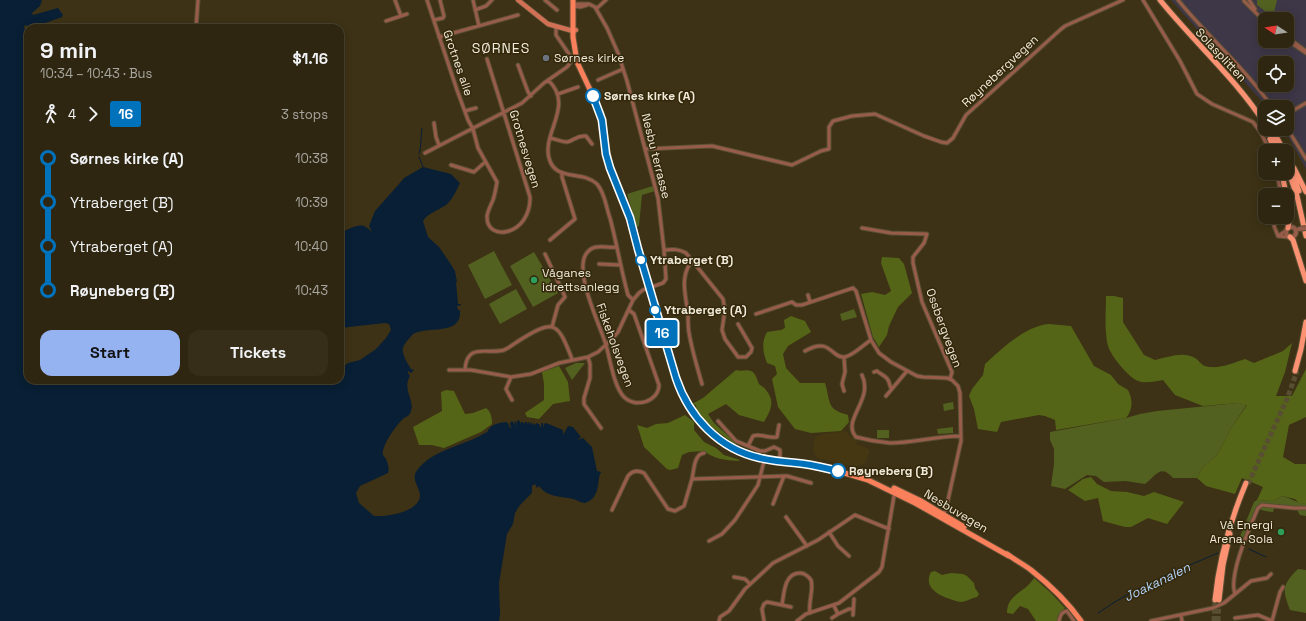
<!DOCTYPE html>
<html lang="en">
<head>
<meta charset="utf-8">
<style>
	:root { --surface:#2e2610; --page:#362e19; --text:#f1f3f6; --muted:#a7a59f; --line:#494330; --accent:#95b2f1 }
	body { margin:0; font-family:"Space Grotesk",sans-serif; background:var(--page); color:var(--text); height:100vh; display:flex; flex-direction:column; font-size:15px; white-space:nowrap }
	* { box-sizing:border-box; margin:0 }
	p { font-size:13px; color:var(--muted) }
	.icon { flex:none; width:22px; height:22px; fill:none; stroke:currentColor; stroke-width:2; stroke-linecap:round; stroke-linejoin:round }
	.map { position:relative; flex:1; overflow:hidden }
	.side { position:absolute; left:24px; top:24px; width:320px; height:360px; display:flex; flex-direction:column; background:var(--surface); border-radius:12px; box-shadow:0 2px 10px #0003,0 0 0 1px var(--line) }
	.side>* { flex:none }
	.badge { padding:0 8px; border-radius:3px; font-size:14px; line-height:26px }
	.needle { width:26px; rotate:282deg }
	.controls { position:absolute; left:1258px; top:12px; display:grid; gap:8px }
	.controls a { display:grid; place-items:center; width:36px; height:36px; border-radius:8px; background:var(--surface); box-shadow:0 2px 10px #0003,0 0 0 1px var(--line); font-size:20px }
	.map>.badge { position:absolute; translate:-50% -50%; box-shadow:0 0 0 2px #fff }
	.legs { display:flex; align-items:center; gap:6px; height:44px; padding:0 16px; font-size:13px }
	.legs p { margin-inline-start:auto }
	.overview { display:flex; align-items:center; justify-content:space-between; height:68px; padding:0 16px }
	h1 { font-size:22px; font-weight:700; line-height:30px }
	.button { display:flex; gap:8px; margin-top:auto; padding:8px 16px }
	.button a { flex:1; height:46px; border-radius:12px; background:var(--accent); color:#111; font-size:16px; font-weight:700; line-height:46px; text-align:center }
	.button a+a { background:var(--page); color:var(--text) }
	ul { padding:0 16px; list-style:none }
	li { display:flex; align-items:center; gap:14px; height:44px; font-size:15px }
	li i { display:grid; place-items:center; width:6px; height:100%; margin:0 5px; background:currentColor }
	li i::after { content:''; width:10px; height:10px; margin:-5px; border:3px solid; border-radius:50%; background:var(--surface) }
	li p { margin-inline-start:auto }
	li:first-child i { background:linear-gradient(#0000 50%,currentColor 0) }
	li:last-child i { background:linear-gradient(currentColor 50%,#0000 0) }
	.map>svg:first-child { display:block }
	.built { fill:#453712 }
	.industrial { fill:#3e3748; fill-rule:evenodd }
	.green { fill:#526120 }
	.forest { fill:#556517 }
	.water { fill:#081f35 }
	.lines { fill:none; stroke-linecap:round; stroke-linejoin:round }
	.stream { stroke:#081f35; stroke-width:1 }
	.trunk-tunnel { stroke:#584e32; stroke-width:5; stroke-dasharray:5 2.5; stroke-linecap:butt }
	.minor-casing { stroke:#5a4f34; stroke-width:5 }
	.tertiary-casing { stroke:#5a4f34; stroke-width:6 }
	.secondary-casing { stroke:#5a4f34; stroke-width:6 }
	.primary-casing { stroke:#5a4f34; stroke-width:7 }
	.trunk-casing { stroke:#5a4f34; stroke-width:7 }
	.minor { stroke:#985c4a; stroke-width:3 }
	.tertiary { stroke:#985c4a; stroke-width:4 }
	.secondary { stroke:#d07054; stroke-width:4.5 }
	.primary { stroke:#fa7f5b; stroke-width:5 }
	.trunk { stroke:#fc9272; stroke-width:5 }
	.tertiary-bridge-casing { stroke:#5a4f34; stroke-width:6; stroke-linecap:butt }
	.tertiary-bridge { stroke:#985c4a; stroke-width:4 }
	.line-1-casing { stroke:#fff; stroke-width:9 }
	.line-1 { stroke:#0072bc; stroke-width:6 }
	.worship-dot { fill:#6b7280; stroke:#33280b; stroke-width:1.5 }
	.stop-1-dot { fill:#fff; stroke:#0072bc; stroke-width:2 }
	.leisure-dot { fill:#2e9e5b; stroke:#33280b; stroke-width:1.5 }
	.labels { text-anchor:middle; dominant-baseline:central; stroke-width:3; stroke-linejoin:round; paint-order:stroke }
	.street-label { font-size:12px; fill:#f1ead9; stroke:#33280b }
	.poi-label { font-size:12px; fill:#f1ead9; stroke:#33280b; text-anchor:start }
	.stop-label { font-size:12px; font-weight:bold; fill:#f1ead9; stroke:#33280b; text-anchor:start }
	.water-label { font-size:13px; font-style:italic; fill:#b1d3f8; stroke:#33280b }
	.quarter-label { font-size:14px; letter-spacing:1px; fill:#f1ead9; stroke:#33280b }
</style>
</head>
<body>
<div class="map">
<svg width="1306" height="621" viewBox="0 0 1306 621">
	<rect width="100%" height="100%" fill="#3d3215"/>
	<path class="built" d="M846,431L851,437L858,440L856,444L869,449V453L865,463L853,468L836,462L817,458L813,450L815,437L823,434Z"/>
	<path class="industrial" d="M1171,0H1306V169L1284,129H1287V107H1267ZM1265,19H1287V41H1265ZM1265,63H1287V85H1265Z"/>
	<path class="green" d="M1257,0H1277L1273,17L1257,5Z
		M653,186L655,191L642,195L639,226L637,227L627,194Z
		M494,251L512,285L485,299L468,265Z
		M534,252L558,293L533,307L510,266Z
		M516,289L527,309L500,324L489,304Z
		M854,309L857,317L842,321L840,314Z
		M576,363H585L572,380L565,368Z
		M953,402L954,409L944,411L943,404Z
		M1238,403L1247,404L1232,427L1217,455L1202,468L1197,478H1173C1160,464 1157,475 1145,484L1126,481L1104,482L1096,476L1087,475L1065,489L1051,486L1054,464V449L1050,440V432L1126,418L1140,414L1157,411Z
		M953,427V433L938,434L937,429Z
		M877,430H889V438H877Z
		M1282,496C1291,498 1297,503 1306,504V516L1300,515L1295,507L1275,504L1273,512L1265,511L1256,508L1244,540L1239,539L1254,502L1257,500L1274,501Z
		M1298,569L1306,570V613L1290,610C1282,589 1282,585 1298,569Z"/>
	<path class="forest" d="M882,257L899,258L904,264L912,293L898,307L889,326L887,335L879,347L873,337L861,294L872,292L885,295L891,291L881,263Z
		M1106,296H1114L1123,298V322L1144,355L1155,360C1168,357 1183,351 1195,358C1199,360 1201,365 1205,366C1217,370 1234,363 1245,359L1254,363L1283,351L1292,343L1285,372L1276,396H1292L1306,369V417L1289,425L1283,457L1295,464H1306V504L1299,503L1295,499L1282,496L1274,501L1257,500L1263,487L1242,478L1235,494L1206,486L1197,478L1202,468L1217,455L1232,427L1247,405L1238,403L1203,406L1175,395L1163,380C1156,381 1145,384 1138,381C1128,377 1111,356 1108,346C1104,330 1106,312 1106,296Z
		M791,316L805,321L811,332L788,346L783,354L786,368L800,383H825C831,403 826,409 848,415L849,422L841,431L811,433L795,429L778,407L772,379L777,374L775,366L767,363C763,353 761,342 767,332L781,330L785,328L784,320Z
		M1049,324L1071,326L1094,366L1111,375L1118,384L1128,390C1133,400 1133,409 1126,418L1056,430L1055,420L1045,416L1039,415L1001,422L997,432L978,429L974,409L969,396L972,389L983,375L985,364C1002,349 1025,326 1049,324Z
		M559,366L568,382L570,401L553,404L539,419L527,417L525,413L544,400V384L542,372Z
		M736,370C741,372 746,369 751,371C756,373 757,380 759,384C761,386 764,387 766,390C776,402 770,411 764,422L739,415L726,404L708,414L714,423L736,443V445L703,421L697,413L696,405L692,404L703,398Z
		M446,390L454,391L465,414L473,413L486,408C491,412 492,417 492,424L481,432L444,448L432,445H419L413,427L442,411L441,392Z
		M685,415L694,422V430L704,442L716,448L724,455L740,460L738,461C725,460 714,459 704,451L689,452L682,455L678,468L670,470L667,469L644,447L637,425L647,428L656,424L668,423Z
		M1091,477L1097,484L1111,491L1127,492L1144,496L1154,492L1184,502L1167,524L1148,518L1131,527H1125L1103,521L1098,498L1085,501L1068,490L1083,479Z
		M935,571L942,575L951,573L963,574L967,576L974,583L975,588L979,594L977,597C972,598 967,601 962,602C958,602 954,600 950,599C938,595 923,587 931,572Z
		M1034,578L1051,593L1065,608L1058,615L1057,621H1036L1028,609L1020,606L1013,614L1007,613C1007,594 1025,593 1034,578Z"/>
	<path class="water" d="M0,0H42L40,6L32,13L33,15L58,8L63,15L62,17L31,28L25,25L24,27L26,32L28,33V380H305L307,384H320L328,380H340V369L348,363L360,360L376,349L386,338L391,330L389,324L385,323L340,328V244L341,236L344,231C356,226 362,221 372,232L369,226L375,211L399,184L404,178L423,167L451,174L460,183C456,191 453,199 446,205C439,210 428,213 423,221L428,237L439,247L448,260L455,271L457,282H456L458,304H461V305L457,306L458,310H460C462,337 427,325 413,334C411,336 409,339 407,341C404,345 402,348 403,352C404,358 408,364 411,369L414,370L411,373L408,371V373L410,376C401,391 418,402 409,415C407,417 407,416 404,418C397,424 381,446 383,455C387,459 390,468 388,473L360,486L356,493L359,503L374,516C387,517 420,512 420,495C419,485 410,479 418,469C434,449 464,446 485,433C490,431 486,432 489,429C492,424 500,423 505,422L508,423L510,428H511L510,423L512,421L516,426L514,421H515L517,424V421L519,420L521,424V422H523L524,424L525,422H527V425L528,422H529L530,425L531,422L533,425V423L536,425V423L539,424L541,428V423H543V428L544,424L546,423L563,430V435L568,426L573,427L581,437L577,440L583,438L592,447L597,471L601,472C597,479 600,490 593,498C591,500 588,502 585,503C581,503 577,500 573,499C561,496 548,498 539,486L537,488L535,484L532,486V493L520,505L515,513L513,524L507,534L499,583L500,615L499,621H0Z"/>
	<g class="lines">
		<path class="stream" d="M419,154C421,151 421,133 422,128
			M419,157L423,167
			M1249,549L1266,557
			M1098,613C1135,587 1176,571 1218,553"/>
		<path class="trunk-tunnel" d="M1248,484L1287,399L1297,371
			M1214,621L1215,600
			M1218,621L1219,600"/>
		<defs>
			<path id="minor" d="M395,0L401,16
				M427,0L457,90L468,120L473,129L478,148L497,182C496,188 495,194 493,200C491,205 487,212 487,217C487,243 531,235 530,197L487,59
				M473,0L479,26
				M545,0L557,10
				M1143,0L1180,61L1197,94L1212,104L1253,122L1261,133L1270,151
				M1178,0C1208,37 1245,68 1272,107
				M1249,0L1255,9
				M1244,1L1265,22
				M574,6L580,7L587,5
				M596,9L606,0
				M475,10L486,6L492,0
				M434,20L443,18L444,16L440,0
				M386,21L407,14
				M196,28L198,0
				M439,37L518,15
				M1287,37L1306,51
				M1287,40L1306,53
				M518,65L528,92L531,96
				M548,80C575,105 542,132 549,158C555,182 583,170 597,184C605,193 606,207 610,218C617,244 621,270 628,295L633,300
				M598,80L623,69
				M558,94L578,87
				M465,111L476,108
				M1287,114L1306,103
				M434,123L436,137L439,145
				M1287,128L1306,159
				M550,138C555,139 562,142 567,142C574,141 576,135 586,136L592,144
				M646,149L712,146L792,165L821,151L829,149V127L833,121L852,116L875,114L924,136L941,142L947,143L953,138L966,115L1060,30L1065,26L1123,0
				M425,153L522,103L544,83L567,67L570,63L571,57L556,35V27
				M451,165L474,172L485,162
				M1277,173L1281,195
				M862,228L891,233L927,234L924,243L913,257V263L922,302L952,372L950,379
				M1278,236L1274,226L1278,217
				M1278,236L1287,230
				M1278,236L1288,237
				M550,240L575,219L562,177V174
				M617,247C606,249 594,242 586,254C574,273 600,325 606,345C610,359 614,387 624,397C636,409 659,401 659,385L634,314L629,310
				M664,250C673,249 679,249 686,253L723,299L725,310L722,330L725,339L736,354L738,357H746L751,352L752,348L738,324
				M545,254L562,290L565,297L558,305L552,327
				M692,261C679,277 686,296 688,314C688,321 688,327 689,333C692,350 697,367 702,384
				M599,264L621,265
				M808,295L810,302
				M756,314L792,302L796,305H802L853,288L856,291L871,340L879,353L891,362L917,376L923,377L947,378L952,380L958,386L960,393L961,441L946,509L943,515
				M805,351C831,336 831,359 845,357C854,355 863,345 871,340
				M588,357L590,364V378L584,398V404L601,428
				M844,357L845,372L842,384L844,391
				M465,369C467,342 488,355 504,350C509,348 515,343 520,340C555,318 558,323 572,359
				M449,370H471L511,377L531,374L559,363L588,357L598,352L612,339L618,332L633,300L639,293L643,290L663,283L666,279L664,250L658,198L627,81L618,53L607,28L595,7L589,4H577L574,6
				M874,372L877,371C880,374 886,376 888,380C890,383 889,386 892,389
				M862,375C874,400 841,420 856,437C867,440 878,442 890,443C913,443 937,436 960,436
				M511,377L506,389L512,400
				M886,396L907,371
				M718,421L736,441L760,451H765L774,447L780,450V459
				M748,446L753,436C761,433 768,439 777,437L779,425
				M692,479C694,470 694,454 704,453
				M773,504L784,476
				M612,510L628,476C632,471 638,470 644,473L668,509L675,511L684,506L692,479L787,476L811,483
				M786,517L807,546
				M829,532L838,546L849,556
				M709,541L722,534L735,520L758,485L765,457
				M734,577L745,579L750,584
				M1235,594C1228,575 1250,527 1258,508L1262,505L1294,508H1306
				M782,605L791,607
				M834,606L838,614L849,609H853
				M853,615L854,599
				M1181,615L1182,621
				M832,618L838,614
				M1235,618L1258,615L1272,621L1280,592L1283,587
				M719,621L720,617L729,611L745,589L773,563L818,540L855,515L889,529
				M764,621L762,609L764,604L767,602L782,605C784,594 784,573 800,573C804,573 808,576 811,580C814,591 808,601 810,613
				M797,621L806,614L839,603L879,572L882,567L894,496L896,493
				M1059,621C1060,616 1061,612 1067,611L1074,621
				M1151,621L1213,608L1224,603L1251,581L1267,578L1271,574"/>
			<path id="tertiary" d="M1286 232a5 5 0 1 1 10 0a5 5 0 1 1-10 0Z"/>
			<path id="secondary" d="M518,0L548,24L573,31L576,30"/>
			<path id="primary" d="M573,0V37L577,62L601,113L610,168L627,209L649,288L676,378L683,396L692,413L705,428L715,436L735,449L760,459L796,463
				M793,462L841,472L868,480L915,503L1009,556
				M894,488L921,501L964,527
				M1007,554C1015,560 1023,564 1031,570C1050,585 1067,601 1081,621"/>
			<path id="trunk" d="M1160,0C1194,42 1236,79 1265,124
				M1268,129L1280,151
				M1272,129L1284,151
				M1270,139L1275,151
				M1287,158L1299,191
				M1287,167L1297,196L1306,236
				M1294,168L1306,192
				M1282,173L1286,195
				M1287,204L1289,221L1288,228
				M1290,237L1293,240L1306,281
				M1295,371L1301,349L1306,322
				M1215,600C1219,559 1230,521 1246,483
				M1219,600L1223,565L1230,534"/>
		</defs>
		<use href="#minor" class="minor-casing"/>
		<use href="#tertiary" class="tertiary-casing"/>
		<use href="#secondary" class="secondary-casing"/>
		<use href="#primary" class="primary-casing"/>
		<use href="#trunk" class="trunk-casing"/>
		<use href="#minor" class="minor"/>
		<use href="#tertiary" class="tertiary"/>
		<use href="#secondary" class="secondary"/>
		<use href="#primary" class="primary"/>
		<use href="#trunk" class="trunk"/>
		<defs>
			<path id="tertiary-bridge" d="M1299,229L1306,228"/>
		</defs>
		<use href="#tertiary-bridge" class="tertiary-bridge-casing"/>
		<use href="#tertiary-bridge" class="tertiary-bridge"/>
	</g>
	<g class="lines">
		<defs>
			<path id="line-1" d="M593,96L602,120L606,154L610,168L630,218L638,249L676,378C689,417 719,449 760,458C772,461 784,462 796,463C810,464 825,468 838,471"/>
		</defs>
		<use href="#line-1" class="line-1-casing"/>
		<use href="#line-1" class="line-1"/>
	</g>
	<circle class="worship-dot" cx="546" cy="58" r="4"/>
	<g class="stop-1-dot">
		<circle cx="593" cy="96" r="7"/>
		<circle cx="641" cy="260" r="5"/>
		<circle cx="655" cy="310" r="5"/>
		<circle cx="838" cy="471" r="7"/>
	</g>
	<g class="leisure-dot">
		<circle cx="534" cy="280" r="4"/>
		<circle cx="1281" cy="532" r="4"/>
	</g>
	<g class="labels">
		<g class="street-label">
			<text transform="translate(1221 55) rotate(47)">Solasplitten</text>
			<text transform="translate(458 63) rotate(71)">Grotnes alle</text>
			<text transform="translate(1000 71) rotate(-43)">Røynebergvegen</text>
			<text transform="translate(525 149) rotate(73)">Grotnesvegen</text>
			<text transform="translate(656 156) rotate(76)">Nesbu terrasse</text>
			<text transform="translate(944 328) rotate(70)">Ossbergvegen</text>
			<text transform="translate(615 345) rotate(70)">Fiskeholsvegen</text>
			<text transform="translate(956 511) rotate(31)">Nesbuvegen</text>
		</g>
		<g class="poi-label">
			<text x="554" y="58">Sørnes kirke</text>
			<text x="542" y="273">Våganes<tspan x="542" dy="14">idrettsanlegg</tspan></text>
			<text x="1273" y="525" text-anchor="end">Vå Energi<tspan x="1273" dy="14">Arena, Sola</tspan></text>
		</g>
		<g class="stop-label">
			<text x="604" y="96">Sørnes kirke (A)</text>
			<text x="650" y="260">Ytraberget (B)</text>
			<text x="664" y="310">Ytraberget (A)</text>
			<text x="849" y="471">Røyneberg (B)</text>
		</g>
		<g class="water-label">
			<text transform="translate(1157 582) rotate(-26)">Joakanalen</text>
		</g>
		<g class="quarter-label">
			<text x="501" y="48">SØRNES</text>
		</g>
	</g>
</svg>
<div class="controls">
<a><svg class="needle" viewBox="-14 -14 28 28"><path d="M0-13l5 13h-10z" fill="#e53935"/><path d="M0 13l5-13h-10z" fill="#a7a59f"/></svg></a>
<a><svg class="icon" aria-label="locate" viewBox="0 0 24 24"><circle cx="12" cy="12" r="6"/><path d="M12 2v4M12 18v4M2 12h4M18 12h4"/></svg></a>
<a><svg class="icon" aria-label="layers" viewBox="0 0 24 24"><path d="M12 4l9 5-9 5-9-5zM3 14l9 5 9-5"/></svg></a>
<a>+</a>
<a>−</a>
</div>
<b class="badge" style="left:662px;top:333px;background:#0072bc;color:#fff">16</b>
<section class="side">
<div class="overview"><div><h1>9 min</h1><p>10:34 – 10:43 · Bus</p></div><b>$1.16</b></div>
<div class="legs"><svg class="icon" aria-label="walk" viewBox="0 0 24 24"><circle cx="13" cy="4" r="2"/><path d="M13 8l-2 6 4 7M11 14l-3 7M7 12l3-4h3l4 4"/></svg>4<svg class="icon" aria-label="forward" viewBox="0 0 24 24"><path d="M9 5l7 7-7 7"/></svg><b class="badge" style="background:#0072bc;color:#fff">16</b><p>3 stops</p></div>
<ul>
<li><i style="color:#0072bc"></i><b>Sørnes kirke (A)</b><p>10:38</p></li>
<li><i style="color:#0072bc"></i><span>Ytraberget (B)</span><p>10:39</p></li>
<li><i style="color:#0072bc"></i><span>Ytraberget (A)</span><p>10:40</p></li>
<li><i style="color:#0072bc"></i><b>Røyneberg (B)</b><p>10:43</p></li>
</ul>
<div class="button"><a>Start</a><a>Tickets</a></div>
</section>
</div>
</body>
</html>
